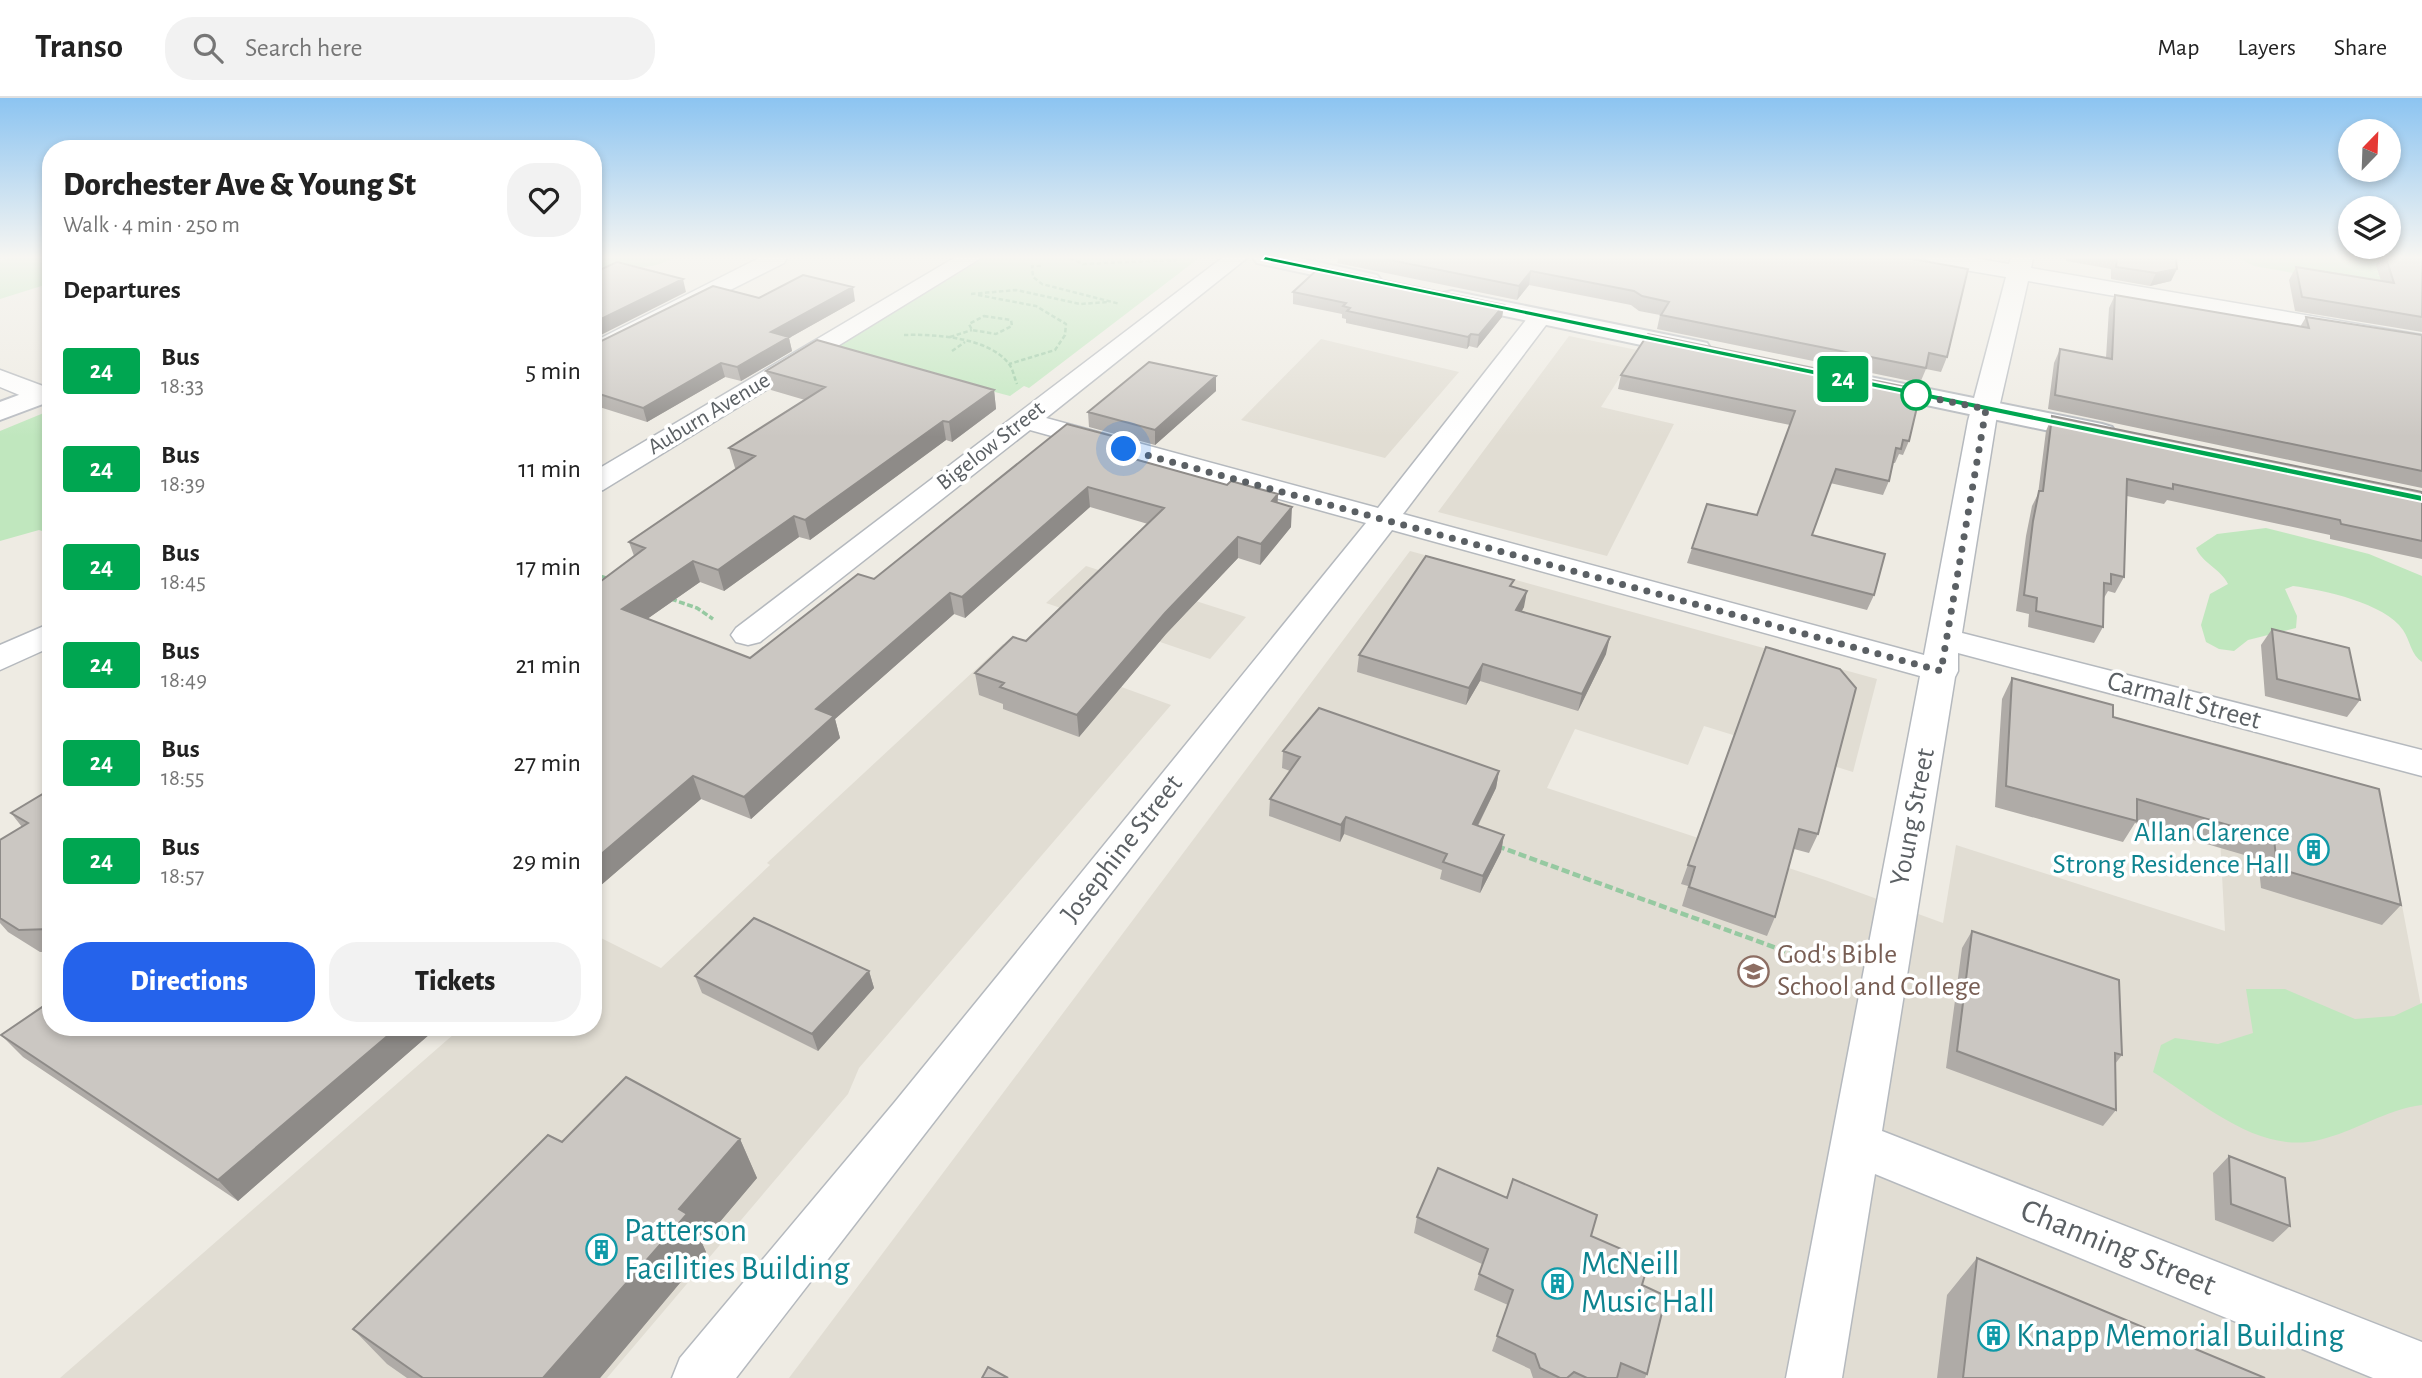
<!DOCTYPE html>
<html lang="en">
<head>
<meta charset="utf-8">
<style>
	:root { --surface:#fff; --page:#f2f2f2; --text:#222; --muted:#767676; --line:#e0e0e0; --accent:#2563eb }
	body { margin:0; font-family:"Alegreya Sans",sans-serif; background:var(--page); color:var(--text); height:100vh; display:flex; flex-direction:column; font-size:26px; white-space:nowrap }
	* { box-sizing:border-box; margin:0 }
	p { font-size:23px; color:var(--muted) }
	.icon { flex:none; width:38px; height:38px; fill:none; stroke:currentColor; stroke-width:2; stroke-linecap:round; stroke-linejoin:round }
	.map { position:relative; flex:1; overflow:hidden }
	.side { position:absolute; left:42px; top:42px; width:560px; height:896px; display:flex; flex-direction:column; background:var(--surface); border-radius:28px; box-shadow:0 4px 10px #0003 }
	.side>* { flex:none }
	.badge { padding:0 14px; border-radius:5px; font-size:24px; line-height:46px }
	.needle { width:46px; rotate:23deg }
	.tools { position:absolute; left:2338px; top:21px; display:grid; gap:14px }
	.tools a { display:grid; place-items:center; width:63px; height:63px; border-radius:50%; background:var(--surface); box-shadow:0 4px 10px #0003; font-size:35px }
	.you { position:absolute; width:35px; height:35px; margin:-18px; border:5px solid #fff; border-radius:50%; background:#1a73e8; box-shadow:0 0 0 10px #1a73e833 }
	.map>.badge { position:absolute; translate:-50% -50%; box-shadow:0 0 0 4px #fff }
	h2 { padding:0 21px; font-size:26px; line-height:63px }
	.round { display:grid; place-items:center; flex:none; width:74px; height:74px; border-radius:28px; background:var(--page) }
	.summary { display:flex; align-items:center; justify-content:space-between; height:119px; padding:0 21px }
	h1 { font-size:33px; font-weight:800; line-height:52px }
	.button { display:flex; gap:14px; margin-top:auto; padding:14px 21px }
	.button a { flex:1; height:80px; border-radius:28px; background:var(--accent); color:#fff; font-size:28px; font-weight:800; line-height:80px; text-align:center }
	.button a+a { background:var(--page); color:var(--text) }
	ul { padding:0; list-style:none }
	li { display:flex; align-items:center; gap:21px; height:98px; padding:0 21px }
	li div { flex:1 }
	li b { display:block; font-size:26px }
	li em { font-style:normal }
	li .badge { min-width:77px; font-weight:700; text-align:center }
	header { display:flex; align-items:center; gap:42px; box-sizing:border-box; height:98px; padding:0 35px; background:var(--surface); border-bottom:2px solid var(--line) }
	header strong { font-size:33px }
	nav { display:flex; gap:38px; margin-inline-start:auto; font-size:24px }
	.search { width:490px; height:63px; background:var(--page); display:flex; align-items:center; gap:18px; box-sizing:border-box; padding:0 24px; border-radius:28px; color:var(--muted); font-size:26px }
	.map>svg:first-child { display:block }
	.education { fill:#e1ddd3 }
	.green { fill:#c0e7be }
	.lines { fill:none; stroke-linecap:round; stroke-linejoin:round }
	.minor-casing { stroke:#b5b9be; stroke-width:3 }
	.tertiary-casing { stroke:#b5b9be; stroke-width:4 }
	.secondary-casing { stroke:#b6bac0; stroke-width:4 }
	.path-far2 { stroke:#96c9a1; stroke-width:2.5; stroke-dasharray:4.5 2.5; stroke-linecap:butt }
	.path-far1 { stroke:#96c9a1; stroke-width:3.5; stroke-dasharray:6 2.5; stroke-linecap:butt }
	.path { stroke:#96c9a1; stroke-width:4.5; stroke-dasharray:8 3.5; stroke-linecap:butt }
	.minor { fill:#fff; fill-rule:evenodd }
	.tertiary { fill:#fff; fill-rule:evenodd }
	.secondary { fill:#fff; fill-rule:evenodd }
	.wall { fill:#afaba7 }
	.shaded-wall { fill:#8e8b88 }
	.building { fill:#cbc7c2; stroke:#8e8b88; stroke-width:2 }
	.line { fill:#00a651; stroke:#fff; stroke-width:2 }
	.walk { stroke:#5b6064; stroke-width:7; stroke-dasharray:0 12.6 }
	.stop-dot { fill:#fff; stroke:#00a651; stroke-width:3.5 }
	.labels { text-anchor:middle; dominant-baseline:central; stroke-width:7; stroke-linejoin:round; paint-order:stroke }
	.far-street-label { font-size:23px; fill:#5b6064; stroke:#fff }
	.street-label { font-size:28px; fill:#5b6064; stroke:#fff }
	.culture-label { font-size:28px; fill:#0d838f; stroke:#fff; text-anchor:end }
	.education-label { font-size:28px; fill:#785e54; stroke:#fff; text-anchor:start }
	.near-culture-label { font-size:33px; fill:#0d838f; stroke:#fff; text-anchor:start }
	.near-street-label { font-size:33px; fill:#5b6064; stroke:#fff }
</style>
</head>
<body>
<header>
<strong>Transo</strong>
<div class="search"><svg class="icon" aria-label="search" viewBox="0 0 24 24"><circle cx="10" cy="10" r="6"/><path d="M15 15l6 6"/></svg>Search here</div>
<nav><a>Map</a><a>Layers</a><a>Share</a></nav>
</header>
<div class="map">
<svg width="2422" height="1280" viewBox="0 0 2422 1280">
	<rect width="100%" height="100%" fill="#eeebe3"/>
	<path class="education" d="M1569,238L1637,252L1601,309L1674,326L1607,458L1438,414Z
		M1321,241L1459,274L1385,360L1241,322Z
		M1410,453L1877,581L1853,674L1704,628L1688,667L1575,631L1547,690L1825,782L1943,825L1956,747L2225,833L2215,645L2380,691L2422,913V1280H789Z
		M1086,468L1246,519L1210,561L1046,505Z
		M1003,546L1171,607L859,970L848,996L607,1280H60L462,929H593V836L661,870L770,767L767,765Z"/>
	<path class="green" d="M10,160H51V185L0,201V163Z
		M593,160H674L657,167L593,178Z
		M984,160H1199L1029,290L1024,288L1010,298L833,251Z
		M2238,160H2383L2382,177H2376L2397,183L2379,190L2254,168Z
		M51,312V436L39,432L0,443V333Z
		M2266,430L2369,456L2422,478V564C2411,557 2410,542 2403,532C2385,505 2323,492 2293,488L2285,491L2297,518L2296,530L2248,542L2234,553L2219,551L2206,544L2201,527L2210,496L2228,486C2221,471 2202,465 2196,450L2217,436Z
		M2246,891H2285L2355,921L2394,918L2422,905V1007C2387,1011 2354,1034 2319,1042C2259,1057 2201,1004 2153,974L2161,947L2175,940L2218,946L2253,935Z"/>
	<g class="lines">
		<defs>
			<path id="minor" d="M759,160H787L784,165L593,261V244Z
				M954,160H981L603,392L593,395V374Z
				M1222,160H1247L1046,320L1378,410L1533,213H1549L1553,218L1549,223L1403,416L1924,557L1968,323L2006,179L1935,167L1924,160H1974L2009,166L2011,160H2033L2031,170L2422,237V251L2028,183L1996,323L1962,535L2422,652V678L1958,555V573L1955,579L1882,1033L2422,1244V1280H2373L1875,1076L1842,1280H1786L1920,578L1392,432L736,1280H672L680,1260L894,1005L1366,425L1030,332L760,544L748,547L736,544L731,537L736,530Z
				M0,272L51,291V303H34L0,289Z
				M51,525V549L0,572V547Z"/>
			<path id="tertiary" d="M1253,160H1298L1377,177L1381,182L1377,187L1369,189L1257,165Z
				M1452,193L1698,243L1707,245L1711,251L1707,257L1698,259L1443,205L1440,200L1443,195Z
				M1870,279L2102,326L2112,329L2116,335L2112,341L2102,344L1860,293L1856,287L1860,281Z"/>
			<path id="secondary" d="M51,285V303L0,322V304Z"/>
		</defs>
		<use href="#minor" class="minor-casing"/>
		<use href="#tertiary" class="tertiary-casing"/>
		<use href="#secondary" class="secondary-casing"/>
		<path class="path-far2" d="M1070,160L1083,166L1177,162
			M1041,168H1032L1033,179L1042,186L1120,206
			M971,196L1016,192L1080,206L1108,204
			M978,197L1036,208L1066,226L1065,237L1055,252L1009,266
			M984,218L1011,222L1012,228L996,236L972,232L969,226Z
			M904,237C934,236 989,239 1009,266C1013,271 1014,279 1017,286
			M950,239L972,232
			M952,253L965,244"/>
		<path class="path-far1" d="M593,476L610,481
			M671,501L697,510L713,521"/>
		<path class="path" d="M1497,748L1812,863"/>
		<use href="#minor" class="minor"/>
		<use href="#tertiary" class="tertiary"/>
		<use href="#secondary" class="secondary"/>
	</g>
	<path class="wall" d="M1338,160H1907L1947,259L1941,274L1926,271L1920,285L1657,231L1660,217L1639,213L1631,207L1529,187L1517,202L1337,165Z
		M2066,160H2176L2171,183L2150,188L2111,181V171L2066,163Z
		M2380,160H2422V234L2295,213L2289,182L2296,169L2381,183L2376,167Z
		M1293,194L1504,207L1502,219L1477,250L1469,248L1467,251L1346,225V221L1342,220V216L1293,206Z
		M2115,197L2300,229L2306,219L2422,237V390L2048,311L2054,265L2060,251L2106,260L2109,210Z
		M759,200L855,203L789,240L792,253L741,283L725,279L647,324L593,307V247Z
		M1648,236L1909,343L1903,357L1899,356L1895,365H1893L1889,383L1883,397L1830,385L1812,437L1874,497L1867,512L1687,465L1692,450L1757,417L1790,327L1618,291L1621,277Z
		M766,273L994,292L996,311L952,344L946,342L810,442L799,439L724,493L700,484L647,521L750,560L874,481L1135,344L1136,361L1227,387L1278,396L1277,404L1291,429L1260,467L1238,460L1166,536L1079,639L1003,611V606L979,597L975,575L1026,543L1148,426L1090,409L965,520L954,516L835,621L840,640L751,721L701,701L593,794L634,458L629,444L737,371L735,370L729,350L805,302L771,292Z
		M1216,293L1155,347L1089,329L1088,314Z
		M2052,318L2422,394V461L2330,441V437L2167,402L2164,406L2127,398L2124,479L2115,495L2108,493L2104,500L2103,529L2094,545L2028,529L2029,516L2016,513L2026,438L2032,408L2038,396L2046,333Z
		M1513,489L1524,509L1521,514L1606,556L1578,613L1480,583L1466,607L1357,574L1359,557Z
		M2272,531L2360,602L2347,619L2265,598L2261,547Z
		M1766,549L1818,736L1809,755L1794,751L1775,819L1767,838L1682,808L1688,788L1681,786Z
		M2012,580L2113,619L2401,807L2382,827L2261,790L2258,761L2135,725L2123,744L1995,709L2002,601Z
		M1283,653L1499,673L1496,690L1478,728L1504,737L1501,754L1480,795L1440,781L1442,772L1344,736L1340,744L1269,718L1270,701L1290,673L1282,670Z
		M51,691V854H40L8,834L0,825V742L22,729L11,715Z
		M1972,833L2122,957L2115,966L2116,1012L2103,1028L1946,970L1962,850Z
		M869,873L874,890L818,953L702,895L695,878Z
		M438,929L238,1103L23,959L1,937Z
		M740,1041L757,1080L702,1145L706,1154L600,1280H407L387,1266L353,1231L562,1044Z
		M2229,1058L2290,1128L2273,1144L2215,1122L2213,1075Z
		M1417,1119L1591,1138L1642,1187L1647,1276L1645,1280H1533L1530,1271L1492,1253L1508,1207L1474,1192L1482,1166L1414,1135Z
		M1977,1160L2265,1280H1937L1947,1197Z"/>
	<path class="shaded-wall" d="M2177,171L2171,183L2150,188L2156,175Z
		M1531,173L1529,187L1517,202L1519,188Z
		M683,181L686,194L593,241V225Z
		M853,189L855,203L789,240L792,253L741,283L737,269L771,234Z
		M1504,207L1502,219L1477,250L1479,237Z
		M1471,236L1469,248L1467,251L1468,239Z
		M721,265L725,279L647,324L643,310Z
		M1216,278V293L1155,347V332Z
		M994,292L996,311L952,344L949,324Z
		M943,323L946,342L810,442L805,422Z
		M1135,344L1136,364L1120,357Z
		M1088,389L1090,409L965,520L962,499Z
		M1278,396L1277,417L1272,403Z
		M1292,409L1291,429L1260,467L1261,446Z
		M794,418L799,439L724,493L718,472Z
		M1238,439V460L1166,536L1079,639L1077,617L1165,515Z
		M693,463L700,484L630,533L622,511Z
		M1527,493L1524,509L1513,529L1516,512Z
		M950,495L954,516L835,621L840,640L751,721L744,699L816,611Z
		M1610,539L1606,556L1578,613L1582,596Z
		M1483,566L1480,583L1466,607L1469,590Z
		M1499,673L1496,690L1470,743L1473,726Z
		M693,678L701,701L593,794V763Z
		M1346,719L1344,736L1340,744L1341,727Z
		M1504,737L1501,754L1480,795L1483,778Z
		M869,873L874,890L818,953L812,936Z
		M398,929H438L238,1103L218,1082Z
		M740,1041L757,1080L702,1145L706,1154L600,1280H543L679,1111Z"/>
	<path class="building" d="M1380,160H1907L1968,171L1947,259L1929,255L1926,270L1661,217L1669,204L1642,198L1634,193L1531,173L1519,188Z
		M2117,160H2176L2177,171L2156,175L2116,169Z
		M2386,160H2422V219L2302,199L2296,169L2394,185Z
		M617,164L683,181L593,225V175Z
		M1320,169L1504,207L1479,237L1471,236L1468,239L1347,213L1350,210L1343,208L1346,205L1293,194Z
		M803,177L853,189L771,234L789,239L737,269L721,265L643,310L593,294V247L713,188L759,200Z
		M2115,197L2309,230L2306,219L2422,237V373L2055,297L2060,251L2112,261Z
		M1648,236L1921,292L1909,343L1903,342L1901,351L1896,350L1889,383L1836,371L1812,437L1885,456L1874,497L1692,450L1707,406L1757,417L1795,313L1621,277Z
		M817,242L994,292L949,324L943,323L805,422L794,418L718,472L693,463L622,511L750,560L858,476L874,481L1067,326L1135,344L1120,357L1227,387L1231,383L1278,396L1272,403L1292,409L1261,446L1238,439L1165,515L1077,617L1000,589L1004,585L975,575L1013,539L1026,543L1164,410L1088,389L962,499L950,495L816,611L834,618L744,699L693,678L593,763V489L645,450L629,444L755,358L729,350L825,289L766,273Z
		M1149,264L1216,278L1155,332L1088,314Z
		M2052,318L2422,394V443L2341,426L2340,422L2173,386V391L2127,381L2124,479L2111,476V486L2104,485L2103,529L2036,513L2037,500L2024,497L2033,423L2039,393H2043Z
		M1426,458L1514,482L1510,488L1527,493L1516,512L1610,539L1582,596L1483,566L1469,590L1359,557Z
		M2272,531L2349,550L2360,602L2277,581Z
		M1766,549L1840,571L1856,590L1818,736L1799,731L1775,819L1689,789L1695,769L1688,767Z
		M2012,580L2113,607V619L2379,691L2401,807L2277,770L2274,740L2137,701V723L2006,688Z
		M1319,610L1499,673L1473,726L1504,737L1483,778L1443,764L1447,756L1346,719L1341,727L1270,701L1300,659L1283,653Z
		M51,691V831L19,832L0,820V742L28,725L11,715Z
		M754,820L869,873L812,936L695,878Z
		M1972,833L2119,882L2122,957L2115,955L2116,1012L1957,953Z
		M51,903V929H398L218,1082L1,937Z
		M626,979L740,1041L679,1111L687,1116L543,1280H423L353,1231L548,1037L562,1044Z
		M2229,1058L2285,1080L2290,1128L2231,1106Z
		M1438,1070L1507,1100L1513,1081L1597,1117L1591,1138L1649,1163L1642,1187L1666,1198L1647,1276L1621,1265L1617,1280H1587L1574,1274L1567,1280H1560L1540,1270L1535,1256L1497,1238L1513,1192L1479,1176L1488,1151L1417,1119Z
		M1977,1160L2265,1280H1963Z
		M988,1269L1008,1280H982Z"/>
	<linearGradient id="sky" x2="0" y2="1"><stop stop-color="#8cc4f1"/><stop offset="0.47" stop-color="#f7f6f2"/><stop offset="1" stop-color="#f7f6f2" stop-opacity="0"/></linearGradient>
	<rect width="2422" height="339" fill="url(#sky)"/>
	<path class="line" d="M1265,158L2422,397V404L1262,162Z"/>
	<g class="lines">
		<path class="walk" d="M1124,351L1941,573L1986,311L1916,297"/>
	</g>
	<defs>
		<symbol id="building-ring" viewBox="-11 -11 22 22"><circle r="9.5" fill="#fff" stroke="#0f9aa8" stroke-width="1.5"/><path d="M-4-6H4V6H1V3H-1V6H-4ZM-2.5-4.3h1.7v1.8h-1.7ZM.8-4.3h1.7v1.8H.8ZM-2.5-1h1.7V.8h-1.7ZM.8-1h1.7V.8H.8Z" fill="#0f9aa8"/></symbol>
		<symbol id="university-ring" viewBox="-11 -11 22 22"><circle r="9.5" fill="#fff" stroke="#8d6e63" stroke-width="1.5"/><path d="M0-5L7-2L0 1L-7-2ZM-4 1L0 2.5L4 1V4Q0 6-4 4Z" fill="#8d6e63"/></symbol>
	</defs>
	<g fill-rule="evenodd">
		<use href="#building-ring" x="2296" y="734" width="35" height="35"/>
		<use href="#university-ring" x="1736" y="856" width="35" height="35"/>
		<use href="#building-ring" x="584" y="1134" width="35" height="35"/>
		<use href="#building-ring" x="1540" y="1168" width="35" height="35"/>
		<use href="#building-ring" x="1976" y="1220" width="35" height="35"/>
	</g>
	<circle class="stop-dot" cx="1916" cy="297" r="14"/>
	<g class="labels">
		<g class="far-street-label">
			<text transform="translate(709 316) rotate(-31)">Auburn Avenue</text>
			<text transform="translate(991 348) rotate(-38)">Bigelow Street</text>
		</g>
		<g class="street-label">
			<text transform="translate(2184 603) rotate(15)">Carmalt Street</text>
			<text transform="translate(1913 719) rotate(-79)">Young Street</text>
			<text transform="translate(1122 751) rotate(-52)">Josephine Street</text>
		</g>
		<g class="culture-label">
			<text x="2290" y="735">Allan Clarence<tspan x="2290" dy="32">Strong Residence Hall</tspan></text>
		</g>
		<g class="education-label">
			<text x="1777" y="857">God's Bible<tspan x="1777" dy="32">School and College</tspan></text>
		</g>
		<g class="near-culture-label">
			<text x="624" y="1133">Patterson<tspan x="624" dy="38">Facilities Building</tspan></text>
			<text x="1581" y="1166">McNeill<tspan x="1581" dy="38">Music Hall</tspan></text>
			<text x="2016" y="1238">Knapp Memorial Building</text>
		</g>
		<g class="near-street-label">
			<text transform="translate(2118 1150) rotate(22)">Channing Street</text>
		</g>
	</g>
</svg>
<div class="tools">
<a><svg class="needle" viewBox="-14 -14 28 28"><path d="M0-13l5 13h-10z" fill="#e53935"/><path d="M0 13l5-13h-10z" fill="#767676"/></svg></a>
<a><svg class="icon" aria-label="layers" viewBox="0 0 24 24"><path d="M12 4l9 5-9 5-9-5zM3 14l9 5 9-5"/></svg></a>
</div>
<div class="you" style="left:1124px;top:351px"></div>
<b class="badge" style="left:1843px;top:281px;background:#00a651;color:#fff">24</b>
<section class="side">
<div class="summary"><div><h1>Dorchester Ave &amp; Young St</h1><p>Walk · 4 min · 250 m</p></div><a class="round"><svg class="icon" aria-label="heart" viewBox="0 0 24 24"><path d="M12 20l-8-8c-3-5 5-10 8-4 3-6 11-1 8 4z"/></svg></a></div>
<h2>Departures</h2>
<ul>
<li><span class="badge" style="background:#00a651;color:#fff">24</span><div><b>Bus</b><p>18:33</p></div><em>5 min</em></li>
<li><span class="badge" style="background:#00a651;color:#fff">24</span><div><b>Bus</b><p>18:39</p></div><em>11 min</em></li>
<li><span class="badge" style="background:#00a651;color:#fff">24</span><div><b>Bus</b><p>18:45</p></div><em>17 min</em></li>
<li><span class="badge" style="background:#00a651;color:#fff">24</span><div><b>Bus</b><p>18:49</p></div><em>21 min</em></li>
<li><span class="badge" style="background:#00a651;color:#fff">24</span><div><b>Bus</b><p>18:55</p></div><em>27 min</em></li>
<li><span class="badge" style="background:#00a651;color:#fff">24</span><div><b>Bus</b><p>18:57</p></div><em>29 min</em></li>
</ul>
<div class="button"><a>Directions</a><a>Tickets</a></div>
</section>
</div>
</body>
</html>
